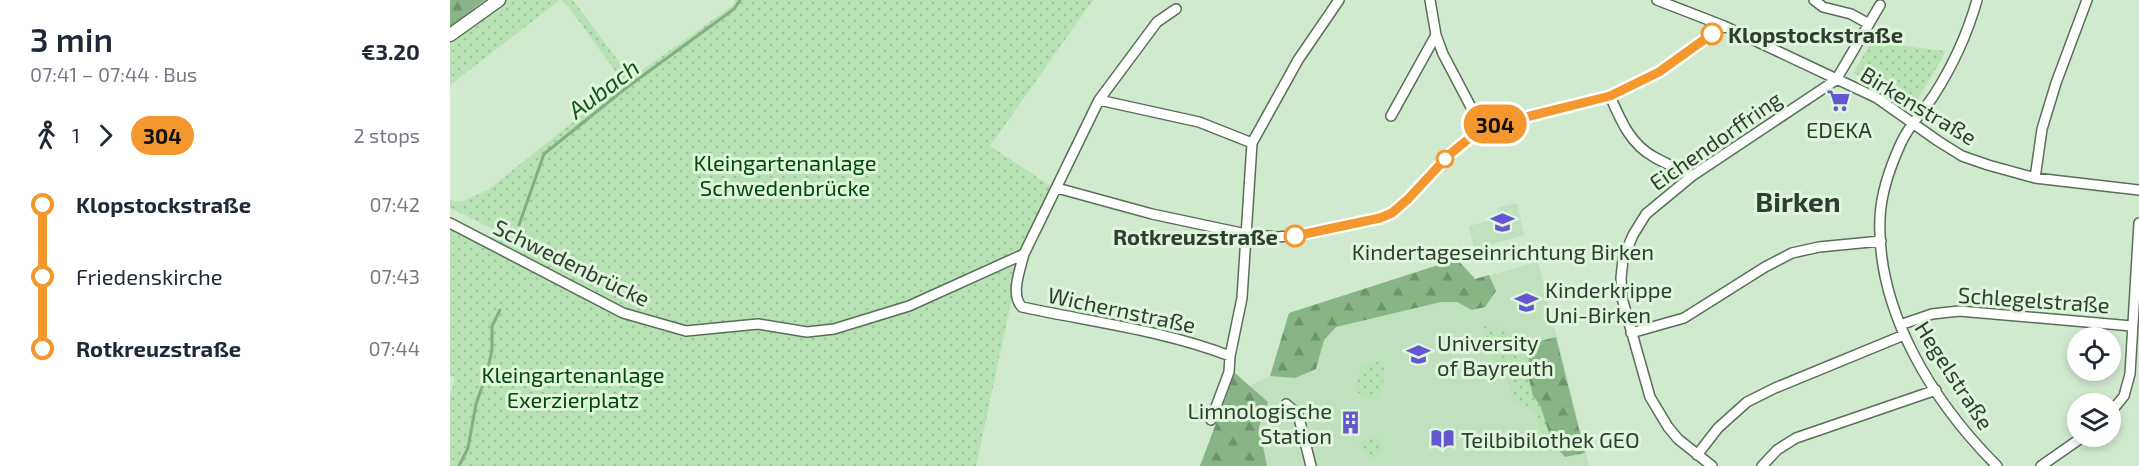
<!DOCTYPE html>
<html lang="en">
<head>
<meta charset="utf-8">
<style>
	:root { --surface:#fff; --page:#f6f6f7; --text:#1f2937; --muted:#747a83 }
	body { margin:0; font-family:"Exo 2",sans-serif; background:var(--page); color:var(--text); height:100vh; display:flex; flex-direction:column; font-size:22px; white-space:nowrap }
	* { box-sizing:border-box; margin:0 }
	p { font-size:20px; color:var(--muted) }
	.icon { flex:none; width:33px; height:33px; fill:none; stroke:currentColor; stroke-width:2; stroke-linecap:round; stroke-linejoin:round }
	.map { position:relative; flex:1; overflow:hidden }
	.details { display:flex; flex-direction:column; background:var(--surface); width:450px }
	.details>* { flex:none }
	.badge { padding:0 12px; border-radius:20px; font-size:21px; line-height:39px }
	.tools { position:absolute; left:1617px; top:327px; display:grid; gap:12px }
	.tools a { display:grid; place-items:center; width:54px; height:54px; border-radius:50%; background:var(--surface); box-shadow:0 3px 9px #0003; font-size:30px }
	.map>.badge { position:absolute; translate:-50% -50%; box-shadow:0 0 0 3px #fff }
	.legs { display:flex; align-items:center; gap:9px; height:66px; padding:0 30px; font-size:20px }
	.legs p { margin-inline-start:auto }
	.overview { display:flex; align-items:center; justify-content:space-between; height:102px; padding:0 30px }
	h1 { font-size:33px; font-weight:600; line-height:45px }
	ul { padding:0 30px; list-style:none }
	li { display:flex; align-items:center; gap:21px; height:72px; font-size:22px }
	li i { display:grid; place-items:center; width:9px; height:100%; margin:0 8px; background:currentColor }
	li i::after { content:''; width:15px; height:15px; margin:-8px; border:4px solid; border-radius:50%; background:var(--surface) }
	li p { margin-inline-start:auto }
	li:first-child i { background:linear-gradient(#0000 50%,currentColor 0) }
	li:last-child i { background:linear-gradient(currentColor 50%,#0000 0) }
	main { display:flex; flex:1; min-height:0 }
	.map>svg:first-child { display:block }
	.built { fill:#c1e0bf }
	.green { fill:url(#green-dots) }
	.forest { fill:url(#forest-firs) }
	.lines { fill:none; stroke-linecap:round; stroke-linejoin:round }
	.stream { stroke:#82b081; stroke-width:3 }
	.minor-casing { stroke:#596f58; stroke-width:12 }
	.secondary-casing { stroke:#596f58; stroke-width:15 }
	.minor { stroke:#fff; stroke-width:9 }
	.secondary { stroke:#fff; stroke-width:12 }
	.line-1-casing { stroke:#fff; stroke-width:14 }
	.line-1 { stroke:#f3972e; stroke-width:9 }
	.stop-1-dot { fill:#fff; stroke:#f3972e; stroke-width:3 }
	.labels { text-anchor:middle; dominant-baseline:central; stroke-width:6; stroke-linejoin:round; paint-order:stroke }
	.stop-label { font-size:22px; font-weight:bold; fill:#323c32; stroke:#def7dc; text-anchor:start }
	.street-label { font-size:22px; fill:#323c32; stroke:#def7dc }
	.poi-label { font-size:22px; fill:#323c32; stroke:#def7dc; text-anchor:start }
	.park-label { font-size:22px; fill:#024909; stroke:#def7dc }
	.water-label { font-size:24px; font-style:italic; fill:#155618; stroke:#def7dc }
	.district-label { font-size:28px; font-weight:bold; fill:#323c32; stroke:#def7dc }
</style>
</head>
<body>
<main>
<section class="details">
<div class="overview"><div><h1>3 min</h1><p>07:41 – 07:44 · Bus</p></div><b>€3.20</b></div>
<div class="legs"><svg class="icon" aria-label="walk" viewBox="0 0 24 24"><circle cx="13" cy="4" r="2"/><path d="M13 8l-2 6 4 7M11 14l-3 7M7 12l3-4h3l4 4"/></svg>1<svg class="icon" aria-label="forward" viewBox="0 0 24 24"><path d="M9 5l7 7-7 7"/></svg><b class="badge" style="background:#f3972e;color:#111">304</b><p>2 stops</p></div>
<ul>
<li><i style="color:#f3972e"></i><b>Klopstockstraße</b><p>07:42</p></li>
<li><i style="color:#f3972e"></i><span>Friedenskirche</span><p>07:43</p></li>
<li><i style="color:#f3972e"></i><b>Rotkreuzstraße</b><p>07:44</p></li>
</ul>
</section>
<div class="map">
<svg width="1689" height="466" viewBox="0 0 1689 466">
	<defs>
		<pattern id="green-dots" width="8" height="8" patternUnits="userSpaceOnUse" patternTransform="scale(1.5)"><rect width="8" height="8" fill="#b6e2b4"/><path d="M2 2h.1M6 6h.1" fill="none" stroke="#9dc39b" stroke-width="1.8" stroke-linecap="round"/></pattern>
		<pattern id="forest-firs" width="22" height="20" patternUnits="userSpaceOnUse" patternTransform="scale(1.5)"><rect width="22" height="20" fill="#88b586"/><path d="M5 1l3.5 6h-7zM16 11l3.5 6h-7z" fill="#70946e"/></pattern>
	</defs>
	<rect width="100%" height="100%" fill="#d1eacf"/>
	<path class="built" d="M1067,203L1074,235L1024,249L1019,226L1049,218L1047,208Z
		M1007,259L1026,279L1088,262L1139,466H750L785,373L799,386L820,376L839,313Z"/>
	<path class="green" d="M55,0H110L0,85V41Z
		M111,0H123L181,78L282,6L285,0H643L540,146L602,187L569,265L526,466H0V397L5,377L0,376V226L62,262L63,253L41,239L45,230L0,208V200L10,202L38,190L173,82L118,6Z
		M1421,42L1496,51L1464,106L1437,88L1403,73Z
		M1035,325L1059,331L1083,348L1079,352L1078,376L1083,395L1090,405L1102,442L1092,433L1085,411L1075,406L1064,403L1059,382L1047,364L1033,329Z
		M933,360L934,374L931,394L924,400L913,397L904,389L911,366Z
		M925,434L934,450L921,460L908,444Z"/>
	<path class="forest" d="M0,0H35L0,26Z
		M1007,259L1025,279L1039,275L1046,291L1035,307L1022,310L1007,302H991L886,327L874,340L866,369L845,378L820,376L839,313Z
		M1106,337L1135,453L1115,457L1102,442L1090,405L1083,396L1078,375L1079,352L1090,341Z
		M785,373L818,402L809,427L817,466H750Z"/>
	<g class="lines">
		<path class="stream" d="M69,225L94,154L176,88L284,9L290,0
			M9,466L18,448L26,404L37,373L42,350V326L50,310"/>
		<defs>
			<path id="minor" d="M980,0L986,35L993,54L1032,128
				M1207,0L1274,26L1427,98L1488,141L1512,156L1538,165L1585,178L1689,190
				M1364,0L1373,7L1401,14L1419,24
				M1527,0C1518,32 1502,67 1484,95C1473,112 1459,125 1451,143C1440,167 1431,192 1430,218C1426,311 1483,402 1547,466
				M726,9L707,22L649,100L574,254C570,270 560,295 572,307C642,322 712,330 780,356
				M1160,96C1170,119 1180,144 1204,157C1216,164 1230,169 1242,176
				M649,100L749,122L802,143
				M941,116L986,35
				M1585,178L1592,129L1606,83L1637,0
				M607,188L702,214L796,234L826,237L854,235L930,218L942,213L958,199L1000,154L1032,128L1160,96L1210,72L1249,43L1274,26
				M0,223L173,313L236,331L308,324L357,332L384,329L459,306L574,254
				M1450,325L1482,314L1509,311L1682,326
				M1181,333L1234,318L1315,267L1342,253L1369,247L1431,241
				M836,404L848,414L861,466
				M1660,413L1674,396L1680,374L1689,223
				M761,420L779,372L780,356L792,298L802,143L848,60L889,0
				M1247,455L1268,428L1297,402L1325,388L1454,335
				M1262,466L1228,439L1218,427L1200,397L1172,298L1171,278L1173,259L1183,235L1196,214L1242,176L1386,80L1430,5
				M1312,466L1327,450L1346,438L1486,390
				M1591,466L1634,436"/>
			<path id="secondary" d="M0,35L49,0"/>
		</defs>
		<use href="#minor" class="minor-casing"/>
		<use href="#secondary" class="secondary-casing"/>
		<use href="#minor" class="minor"/>
		<use href="#secondary" class="secondary"/>
	</g>
	<g class="lines">
		<defs>
			<path id="line-1" d="M845,236L930,218L942,213L958,199L1000,154L1032,128L1160,96L1209,72L1262,34"/>
		</defs>
		<use href="#line-1" class="line-1-casing"/>
		<use href="#line-1" class="line-1"/>
	</g>
	<defs>
		<symbol id="supermarket-bare" viewBox="-9 -9 18 18"><path d="M-6-5.5h2.5l.6 2H6L4.5 2H-2.5L-4.4-4H-6ZM-1.5 3.2a1.3 1.3 0 1 0 .1 0ZM3 3.2a1.3 1.3 0 1 0 .1 0Z" fill="#6657d0" stroke="#def7dc" stroke-width="2.5" paint-order="stroke"/></symbol>
		<symbol id="school-bare" viewBox="-9 -9 18 18"><path d="M0-5L7-2L0 1L-7-2ZM-4 1L0 2.5L4 1V4Q0 6-4 4Z" fill="#6657d0" stroke="#def7dc" stroke-width="2.5" paint-order="stroke"/></symbol>
		<symbol id="university-bare" viewBox="-9 -9 18 18"><path d="M0-5L7-2L0 1L-7-2ZM-4 1L0 2.5L4 1V4Q0 6-4 4Z" fill="#6657d0" stroke="#def7dc" stroke-width="2.5" paint-order="stroke"/></symbol>
		<symbol id="building-bare" viewBox="-9 -9 18 18"><path d="M-4-6H4V6H1V3H-1V6H-4ZM-2.5-4.3h1.7v1.8h-1.7ZM.8-4.3h1.7v1.8H.8ZM-2.5-1h1.7V.8h-1.7ZM.8-1h1.7V.8H.8Z" fill="#6657d0" stroke="#def7dc" stroke-width="2.5" paint-order="stroke"/></symbol>
		<symbol id="library-bare" viewBox="-9 -9 18 18"><path d="M-6-4Q-3-5.5-.7-3.5V5Q-3 3-6 4ZM6-4Q3-5.5 .7-3.5V5Q3 3 6 4Z" fill="#6657d0" stroke="#def7dc" stroke-width="2.5" paint-order="stroke"/></symbol>
	</defs>
	<g fill-rule="evenodd">
		<use href="#supermarket-bare" x="1372" y="84" width="33" height="33"/>
		<use href="#school-bare" x="1036" y="206" width="33" height="33"/>
		<use href="#school-bare" x="1060" y="286" width="33" height="33"/>
		<use href="#university-bare" x="952" y="338" width="33" height="33"/>
		<use href="#building-bare" x="884" y="406" width="33" height="33"/>
		<use href="#library-bare" x="976" y="422" width="33" height="33"/>
	</g>
	<g class="stop-1-dot">
		<circle cx="1262" cy="34" r="10"/>
		<circle cx="995" cy="159" r="8"/>
		<circle cx="845" cy="236" r="10"/>
	</g>
	<g class="labels">
		<g class="stop-label">
			<text x="1278" y="34">Klopstockstraße</text>
			<text x="828" y="236" text-anchor="end">Rotkreuzstraße</text>
		</g>
		<g class="street-label">
			<text transform="translate(1469 105) rotate(31)">Birkenstraße</text>
			<text transform="translate(1265 140) rotate(-35)">Eichendorffring</text>
			<text transform="translate(122 262) rotate(26)">Schwedenbrücke</text>
			<text transform="translate(1584 299) rotate(4)">Schlegelstraße</text>
			<text transform="translate(672 309) rotate(12)">Wichernstraße</text>
			<text transform="translate(1505 375) rotate(57)">Hegelstraße</text>
		</g>
		<g class="poi-label">
			<text x="1389" y="129" text-anchor="middle">EDEKA</text>
			<text x="1053" y="251" text-anchor="middle">Kindertageseinrichtung Birken</text>
			<text x="1095" y="289">Kinderkrippe<tspan x="1095" dy="25">Uni-Birken</tspan></text>
			<text x="987" y="342">University<tspan x="987" dy="25">of Bayreuth</tspan></text>
			<text x="882" y="410" text-anchor="end">Limnologische<tspan x="882" dy="25">Station</tspan></text>
			<text x="1011" y="439">Teilbibilothek GEO</text>
		</g>
		<g class="park-label">
			<text x="335" y="162">Kleingartenanlage<tspan x="335" dy="25">Schwedenbrücke</tspan></text>
			<text x="123" y="374">Kleingartenanlage<tspan x="123" dy="25">Exerzierplatz</tspan></text>
		</g>
		<g class="water-label">
			<text transform="translate(153 88) rotate(-37)">Aubach</text>
		</g>
		<g class="district-label">
			<text x="1348" y="201">Birken</text>
		</g>
	</g>
</svg>
<div class="tools">
<a><svg class="icon" aria-label="locate" viewBox="0 0 24 24"><circle cx="12" cy="12" r="6"/><path d="M12 2v4M12 18v4M2 12h4M18 12h4"/></svg></a>
<a><svg class="icon" aria-label="layers" viewBox="0 0 24 24"><path d="M12 4l9 5-9 5-9-5zM3 14l9 5 9-5"/></svg></a>
</div>
<b class="badge" style="left:1045px;top:124px;background:#f3972e;color:#111">304</b>
</div>
</main>
</body>
</html>
